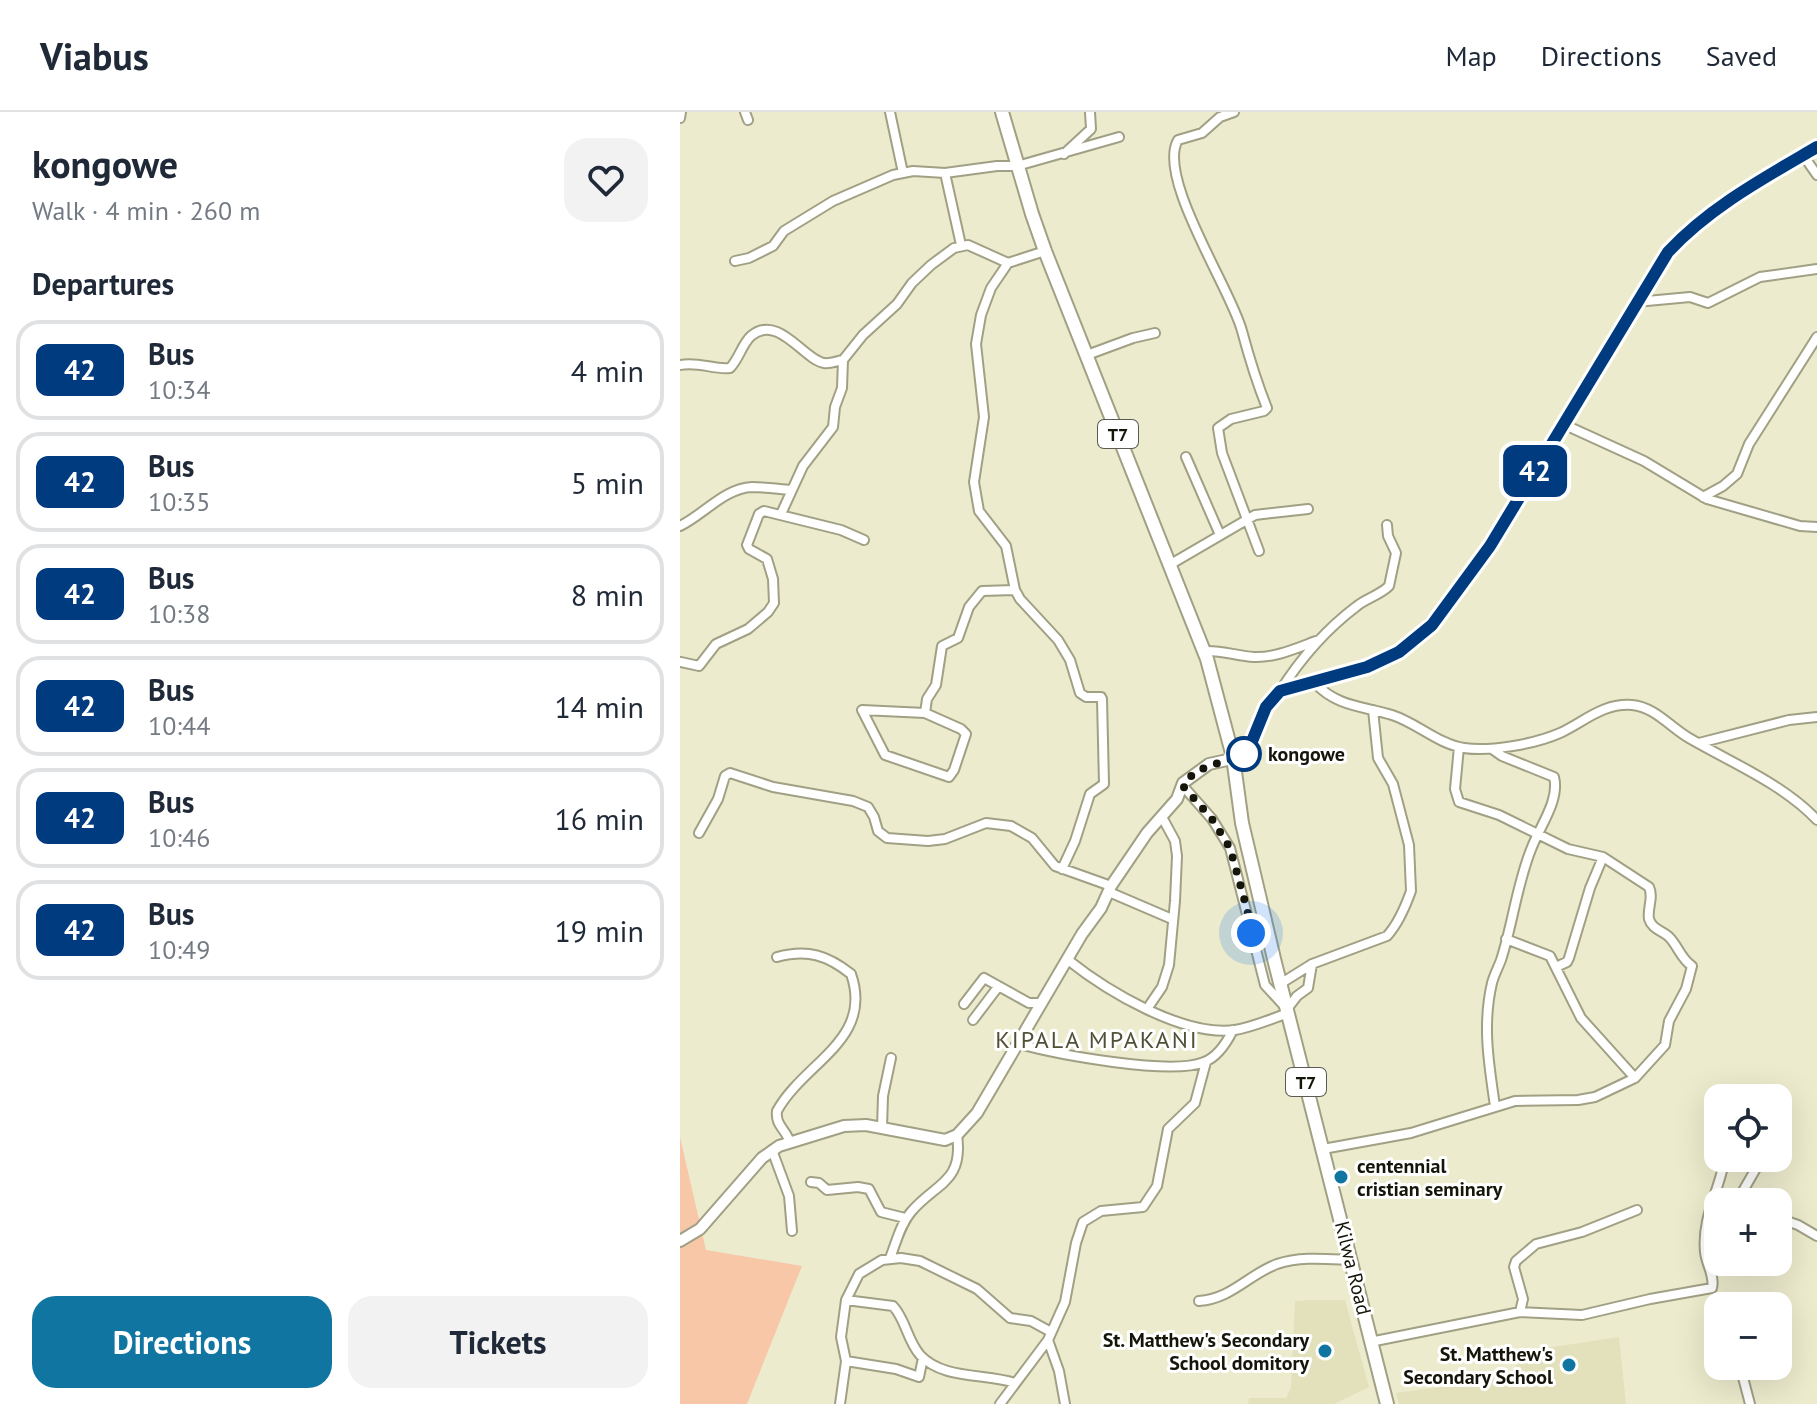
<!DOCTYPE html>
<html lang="en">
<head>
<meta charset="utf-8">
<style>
	:root { --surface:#fff; --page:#f2f2f3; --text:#1f2937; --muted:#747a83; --line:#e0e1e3; --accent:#1075a1 }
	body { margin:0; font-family:"PT Sans",sans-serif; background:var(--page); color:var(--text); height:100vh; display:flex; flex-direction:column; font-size:30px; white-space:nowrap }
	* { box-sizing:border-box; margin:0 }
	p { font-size:26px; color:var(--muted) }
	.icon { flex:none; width:44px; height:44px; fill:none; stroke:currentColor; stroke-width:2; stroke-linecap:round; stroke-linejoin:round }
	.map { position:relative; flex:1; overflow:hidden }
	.details { display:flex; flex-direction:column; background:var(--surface); width:680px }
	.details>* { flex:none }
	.badge { padding:0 16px; border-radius:12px; font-size:28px; line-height:52px }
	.buttons { position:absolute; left:1024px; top:972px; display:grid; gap:16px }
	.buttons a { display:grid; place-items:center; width:88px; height:88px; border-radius:16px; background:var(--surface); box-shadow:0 8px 32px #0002; font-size:40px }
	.you { position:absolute; width:40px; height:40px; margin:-20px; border:6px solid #fff; border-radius:50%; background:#1a73e8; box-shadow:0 0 0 12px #1a73e833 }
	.map>.badge { position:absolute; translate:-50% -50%; box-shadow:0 0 0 4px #fff }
	h2 { padding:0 32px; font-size:30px; line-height:72px }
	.round { display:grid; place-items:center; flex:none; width:84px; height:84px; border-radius:24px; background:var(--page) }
	.overview { display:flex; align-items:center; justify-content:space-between; height:136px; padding:0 32px }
	h1 { font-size:38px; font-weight:600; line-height:60px }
	.action { display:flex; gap:16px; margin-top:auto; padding:16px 32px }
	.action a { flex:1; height:92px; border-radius:24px; background:var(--accent); color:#fff; font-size:32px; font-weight:600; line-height:92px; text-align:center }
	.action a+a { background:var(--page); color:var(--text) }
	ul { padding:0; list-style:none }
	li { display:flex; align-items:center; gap:24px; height:100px; margin:0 16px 12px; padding:0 16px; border:4px solid var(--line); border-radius:24px }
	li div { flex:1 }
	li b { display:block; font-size:30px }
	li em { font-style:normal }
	li .badge { min-width:88px; font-weight:700; text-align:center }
	header { display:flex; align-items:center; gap:48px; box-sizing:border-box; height:112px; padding:0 40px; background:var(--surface); border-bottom:2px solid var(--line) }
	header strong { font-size:38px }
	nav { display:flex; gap:44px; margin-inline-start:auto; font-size:28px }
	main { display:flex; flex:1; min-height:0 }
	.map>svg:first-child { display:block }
	.built { fill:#e2e1bc }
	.green { fill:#f7c7a8 }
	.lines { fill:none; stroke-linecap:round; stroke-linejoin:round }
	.minor-casing { stroke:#a1a084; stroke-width:12 }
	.major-casing { stroke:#a1a084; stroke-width:14 }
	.highway-casing { stroke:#a1a084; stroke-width:16 }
	.minor { stroke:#fff; stroke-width:8 }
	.major { stroke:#fff; stroke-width:10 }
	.highway { stroke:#fff; stroke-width:12 }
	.line-casing { stroke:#fff; stroke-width:18 }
	.line { stroke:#003b80; stroke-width:12 }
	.walk { stroke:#15150a; stroke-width:8; stroke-dasharray:0 14.4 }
	.stop-dot { fill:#fff; stroke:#003b80; stroke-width:4 }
	.poi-dot { fill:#1075a1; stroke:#fff; stroke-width:3 }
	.labels { text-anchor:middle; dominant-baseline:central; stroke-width:6; stroke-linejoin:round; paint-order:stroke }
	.shield { fill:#fff; stroke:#5b5b54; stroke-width:2 }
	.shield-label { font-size:18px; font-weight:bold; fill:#15150a }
	.stop-label { font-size:20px; font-weight:bold; fill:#15150a; stroke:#fff; text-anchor:start }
	.poi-label { font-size:20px; font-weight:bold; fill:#15150a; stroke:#fff; text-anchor:end }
	.street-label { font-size:20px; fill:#15150a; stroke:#fff }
	.quarter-label { font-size:24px; letter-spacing:2px; fill:#515037; stroke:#fff }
</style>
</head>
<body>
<header>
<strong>Viabus</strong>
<nav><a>Map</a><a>Directions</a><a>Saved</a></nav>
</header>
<main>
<section class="details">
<div class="overview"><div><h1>kongowe</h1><p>Walk · 4 min · 260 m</p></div><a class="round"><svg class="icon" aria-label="heart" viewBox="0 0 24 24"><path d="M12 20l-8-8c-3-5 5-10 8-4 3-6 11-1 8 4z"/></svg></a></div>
<h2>Departures</h2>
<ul>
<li><span class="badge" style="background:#003b80;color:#fff">42</span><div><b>Bus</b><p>10:34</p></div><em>4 min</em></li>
<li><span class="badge" style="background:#003b80;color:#fff">42</span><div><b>Bus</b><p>10:35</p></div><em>5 min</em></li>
<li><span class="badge" style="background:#003b80;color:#fff">42</span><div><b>Bus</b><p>10:38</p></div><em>8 min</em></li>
<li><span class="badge" style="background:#003b80;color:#fff">42</span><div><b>Bus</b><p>10:44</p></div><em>14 min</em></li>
<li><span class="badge" style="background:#003b80;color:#fff">42</span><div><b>Bus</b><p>10:46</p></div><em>16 min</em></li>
<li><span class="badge" style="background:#003b80;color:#fff">42</span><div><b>Bus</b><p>10:49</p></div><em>19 min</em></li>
</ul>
<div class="action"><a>Directions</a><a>Tickets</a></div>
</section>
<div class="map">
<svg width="1137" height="1292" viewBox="0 0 1137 1292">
	<rect width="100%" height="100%" fill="#ecebcd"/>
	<path class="built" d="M631,1188H665L689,1275L654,1292H568L569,1286H606L611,1276L615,1189Z
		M939,1225L946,1292H719L716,1281L828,1266L846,1239Z"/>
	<path class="green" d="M0,1025L26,1138L122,1154L67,1292H0Z"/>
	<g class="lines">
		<defs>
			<path id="minor" d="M65,0L68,8
				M210,0L223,61
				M554,0L540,5L522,21L498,28C476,65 552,179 562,219C569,245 577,271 587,296L584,299L551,307L538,316L542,341L579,439
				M0,6L1,0
				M384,42L411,17L410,0
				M1123,43L1137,63
				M265,61L281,133
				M365,139L328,151L311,176L301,203L296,232L304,305L294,370L299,399L326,434L335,478L340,487L378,528L390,548L400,581L406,585H421L422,587L424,672L410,682L395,729L382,757
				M55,149L69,146L93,134L104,119L153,89L213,63L233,59L265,61L317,54H337L439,25
				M956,190L1010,185L1028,191L1080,165L1137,157
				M407,243L453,226L475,221
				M0,253C18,249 34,258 50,256C59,247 62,232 71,224C98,201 124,248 144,251C150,252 157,249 163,248
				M883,312L964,349L1027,387L1120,414L1137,415
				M506,345L540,423
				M1023,385L1043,374L1057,362L1069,332L1137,225
				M101,402L123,354L153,315L155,295L162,276L163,248L183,223L217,192L232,171L251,153L274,136L288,133L328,151
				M0,414C23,403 45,376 72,375C85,375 98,377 111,378
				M491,452L575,403L628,397
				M524,539C542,538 557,544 574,545C595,546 617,536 636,529
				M1,550L19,554L36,532L68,517L88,500L94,491L93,467L87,447L69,437L67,433L79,402L84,399L161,418L184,428
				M635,571C657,595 683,594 712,603C737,611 758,632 784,636C810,640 855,632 880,621C904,610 922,591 952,593C975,595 990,615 1009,626C1052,651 1103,672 1137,708
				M600,579C621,546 645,518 677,494C687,486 700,483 709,474L716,441L708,424L707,413
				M182,598L245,601L281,617L286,622L274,658L269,665L205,643Z
				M245,601L247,587L256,573L262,534L278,526L289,495L302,479L335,478
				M1019,631L1109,608L1137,605
				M812,637L822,644L874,665C880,688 860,714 852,735C837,771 833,811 821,848C818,856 814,863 812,871C802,913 809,953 815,994
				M503,674L532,707L550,736L585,873L607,897L617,884L628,876L632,852
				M19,721L38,687L45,664L50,661L93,675L173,689L188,695L194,705L198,719L207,726L248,729L265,727L306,711L331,714L352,726L375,754L431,774
				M429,780L492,807
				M826,827L870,844L901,906L955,966
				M97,845C128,837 147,843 171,862C194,928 124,950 97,999C95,1014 107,1018 110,1031
				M388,848C427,879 503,925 555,918C573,915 591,907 608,901
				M876,855L887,850L889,846L910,776L923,745
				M600,872L632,852L707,824C717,813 726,793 731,779L729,733L713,672L698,646L693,598
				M284,892L304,866L349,891H362
				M467,897L482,875L489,853L495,789L497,744L495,729L482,705
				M293,908L318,875
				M339,932C376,942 491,964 524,950C538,945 547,930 553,918
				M202,1016L203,984L211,946
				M643,1037L731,1021L835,989L898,988L915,985L955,966L985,933L989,909L1006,877L1012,854C1000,846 998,833 988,824C981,818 972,817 969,807C967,796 974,786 969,775L923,745L888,737L819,703L779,690L775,677L779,635
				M92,1038L109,1084L112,1119
				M131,1070L139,1071L147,1078L178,1075L189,1077L201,1100L225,1106
				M1063,1090V1079L1082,1046
				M1098,1106L1118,1113L1137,1124
				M210,1146C216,1131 220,1113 231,1100C255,1071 284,1071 277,1023
				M166,1188L213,1194C226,1208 227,1228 240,1243C263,1268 306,1261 335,1271
				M519,1189C551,1187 568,1163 597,1152C621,1144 647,1147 671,1148
				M840,1200L843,1187L834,1155L836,1149L856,1132L902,1120L957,1098
				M368,1228L379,1259L385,1292
				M690,1230L840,1200L902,1203L970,1187L1032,1176C1035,1164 1026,1152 1025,1140C1022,1110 1035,1086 1042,1059
				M166,1249L216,1257L239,1265L243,1246
				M1060,1254L1070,1292
				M160,1292L166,1249L161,1225L166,1188L179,1162L202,1148L221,1146L240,1149L297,1177L330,1206L351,1209L371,1220
				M320,1292L368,1228L385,1190L396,1131L403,1110L421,1099L463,1095L477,1074L488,1017L515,991L526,950"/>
			<path id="major" d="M0,1129L20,1117L82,1046L99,1034L164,1014L186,1013L265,1028L277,1023L297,1001L402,822L421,796L431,774L467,721L497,687L503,671L529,652L561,645L568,639L586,595L600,579L687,555L719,540L740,524L784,472L810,434L988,140C1030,95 1084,66 1137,35"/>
			<path id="highway" d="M322,0L352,102L365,139L527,547L553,645L562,711L595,851L707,1292"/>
		</defs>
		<use href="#minor" class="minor-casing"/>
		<use href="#major" class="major-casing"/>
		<use href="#highway" class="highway-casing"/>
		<use href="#minor" class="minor"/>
		<use href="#major" class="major"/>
		<use href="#highway" class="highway"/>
	</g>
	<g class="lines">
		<defs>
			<path id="line" d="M553,645H561L568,639L586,595L600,579L687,555L719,540L752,513L810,434L988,140C1030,95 1084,66 1137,35"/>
		</defs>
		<use href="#line" class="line-casing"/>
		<use href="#line" class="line"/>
		<path class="walk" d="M564,642C543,653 517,651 503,674L532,707L550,736L567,797L571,821"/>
	</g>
	<circle class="stop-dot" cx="564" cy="642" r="16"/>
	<g class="poi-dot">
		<circle cx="661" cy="1065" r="8"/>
		<circle cx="645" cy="1239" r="8"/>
		<circle cx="889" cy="1253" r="8"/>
	</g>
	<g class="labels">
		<g class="shield">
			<rect x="418" y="308" width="40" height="28" rx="6"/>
			<rect x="606" y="956" width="40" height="28" rx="6"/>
		</g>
		<g class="shield-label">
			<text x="438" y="322">T7</text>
			<text x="626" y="970">T7</text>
		</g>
		<g class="stop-label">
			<text x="588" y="642">kongowe</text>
		</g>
		<g class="poi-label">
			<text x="677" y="1054" text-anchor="start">centennial<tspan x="677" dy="23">cristian seminary</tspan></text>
			<text x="629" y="1228">St. Matthew's Secondary<tspan x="629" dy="23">School domitory</tspan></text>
			<text x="873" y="1242">St. Matthew's<tspan x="873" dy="23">Secondary School</tspan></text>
		</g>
		<g class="street-label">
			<text transform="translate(673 1156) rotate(76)">Kilwa Road</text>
		</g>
		<g class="quarter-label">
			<text x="417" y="927">KIPALA MPAKANI</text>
		</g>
	</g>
</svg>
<div class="buttons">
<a><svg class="icon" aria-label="locate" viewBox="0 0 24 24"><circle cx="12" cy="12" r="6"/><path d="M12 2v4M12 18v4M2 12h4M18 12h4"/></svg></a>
<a>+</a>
<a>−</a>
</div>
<div class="you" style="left:571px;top:821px"></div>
<b class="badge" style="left:855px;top:359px;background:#003b80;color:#fff">42</b>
</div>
</main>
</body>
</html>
